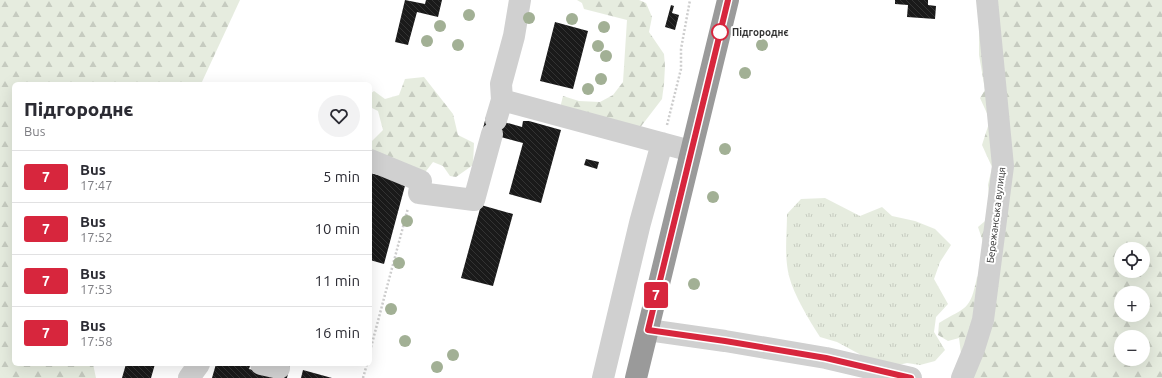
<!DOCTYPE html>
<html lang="en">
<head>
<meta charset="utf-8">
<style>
	:root { --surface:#fff; --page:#f2f2f3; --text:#2b2b33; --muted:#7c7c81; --line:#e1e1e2 }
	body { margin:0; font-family:Ubuntu,sans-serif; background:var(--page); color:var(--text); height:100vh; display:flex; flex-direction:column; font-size:15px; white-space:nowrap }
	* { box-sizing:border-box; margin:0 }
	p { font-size:13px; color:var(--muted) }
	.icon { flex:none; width:22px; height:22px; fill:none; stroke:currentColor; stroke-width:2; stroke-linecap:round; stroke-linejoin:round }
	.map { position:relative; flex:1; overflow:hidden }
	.sheet { position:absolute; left:12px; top:82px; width:360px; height:284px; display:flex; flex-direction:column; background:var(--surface); border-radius:6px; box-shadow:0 4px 16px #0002 }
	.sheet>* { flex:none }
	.badge { padding:0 8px; border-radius:3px; font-size:14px; line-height:26px }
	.controls { position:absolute; left:1114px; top:242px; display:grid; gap:8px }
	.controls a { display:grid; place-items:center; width:36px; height:36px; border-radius:50%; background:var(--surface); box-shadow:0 4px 16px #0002; font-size:20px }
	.map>.badge { position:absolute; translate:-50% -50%; box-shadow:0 0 0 2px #fff }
	.round { display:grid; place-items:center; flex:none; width:42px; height:42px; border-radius:21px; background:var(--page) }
	.headline { display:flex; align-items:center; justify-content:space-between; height:68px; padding:0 12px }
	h1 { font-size:19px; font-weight:800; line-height:30px }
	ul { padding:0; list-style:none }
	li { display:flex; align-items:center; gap:12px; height:52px; padding:0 12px; border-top:1px solid var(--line) }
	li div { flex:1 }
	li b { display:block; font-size:15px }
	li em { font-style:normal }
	li .badge { min-width:44px; font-weight:700; text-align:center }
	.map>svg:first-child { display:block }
	.grass { fill:url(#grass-tufts) }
	.forest { fill:url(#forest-firs); fill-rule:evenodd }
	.building { fill:url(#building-back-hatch) }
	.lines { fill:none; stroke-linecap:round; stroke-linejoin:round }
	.path { stroke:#cdcdcd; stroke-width:2.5; stroke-dasharray:2 2; stroke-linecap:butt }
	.minor { stroke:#d0d0d0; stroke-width:22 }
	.highway { stroke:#9a9a9a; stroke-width:22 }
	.tree { fill:#a2b095 }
	.line-casing { stroke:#fff; stroke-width:9 }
	.line { stroke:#d7263d; stroke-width:6 }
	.stop-dot { fill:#fff; stroke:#d7263d; stroke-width:2 }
	.labels { text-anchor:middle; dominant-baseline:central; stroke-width:4; stroke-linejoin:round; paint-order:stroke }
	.stop-label { font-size:10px; font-weight:bold; fill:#333; stroke:#fff; text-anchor:start }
	.street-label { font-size:10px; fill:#333; stroke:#fff }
</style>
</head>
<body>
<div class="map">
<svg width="1162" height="378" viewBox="0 0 1162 378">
	<defs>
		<pattern id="grass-tufts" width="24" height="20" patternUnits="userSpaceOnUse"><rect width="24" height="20" fill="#e6ecdf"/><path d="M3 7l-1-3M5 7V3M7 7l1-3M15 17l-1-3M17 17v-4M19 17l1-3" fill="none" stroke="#c6cbc0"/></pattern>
		<pattern id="forest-firs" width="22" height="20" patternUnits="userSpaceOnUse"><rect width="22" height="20" fill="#e6ecdf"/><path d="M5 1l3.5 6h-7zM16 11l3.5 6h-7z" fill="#c6cbc0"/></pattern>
		<pattern id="building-back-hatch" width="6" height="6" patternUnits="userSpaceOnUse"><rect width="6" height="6" fill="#1a1a1a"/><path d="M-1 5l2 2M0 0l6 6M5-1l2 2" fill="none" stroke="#333"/></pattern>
	</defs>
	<rect width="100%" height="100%" fill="#fff"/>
	<path class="grass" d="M825,198L860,216L882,207L892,216L915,221L935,229L951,245L940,262L934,279L948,304L936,317L934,332L945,350L935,361L920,365L907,363L890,367L863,356L837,342L820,337C809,320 794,295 789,276C784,256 787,234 787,214L801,199Z"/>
	<path class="forest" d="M0,0H240L201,84H14V364H93L96,378H0Z
		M577,0H639L646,3L652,17L649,32L664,54L665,66L664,84L662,99L639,129L560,108L563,96L579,101L600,102L613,95L623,82L627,20L584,9L582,3Z
		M979,0H1162V378H974L962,361L959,338L948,341L938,335L939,323C967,306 970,311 977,277L982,273L983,242L978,227L991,216L988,185L992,167L982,145L990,120L980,98L985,90L979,55ZM1121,249H1143V271H1121ZM1121,293H1143V315H1121ZM1121,337H1143V359H1121Z
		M424,77L453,114L458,135L474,143L473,165L456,177L450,176L443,166L433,162L423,175L370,153V143L383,130L378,111L370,107V94L374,91L385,99L399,95L405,79Z"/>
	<path class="building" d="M405,0L425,4L426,0H442L438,17L417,12L408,45L395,42Z
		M895,0H928V5L936,6L935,19L907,17L908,5L895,4Z
		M671,5L674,6L672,13L679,15L675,30L665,27Z
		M555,22L588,31L573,89L540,81Z
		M486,117L522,127L523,121H529L561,130L541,203L509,194L523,143L482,132Z
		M586,159L599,162L597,169L584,165Z
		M370,173L406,182L384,264L370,260Z
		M481,205L513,214L493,286L461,278Z
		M126,364H155L151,378H122Z
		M216,364H243L250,366L249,369L277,376L280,364H290L287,378H212Z
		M303,370L332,378H301Z"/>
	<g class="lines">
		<path class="path" d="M667,125L681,69V49L690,0
			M370,351L408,208
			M363,378L367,364"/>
		<path class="minor" d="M520,0L514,36L501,84L502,100L691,151
			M496,120L502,100
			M370,160L421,181L419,193L474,200L492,134
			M648,330L725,341L826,358L911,378
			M261,364L279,368
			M189,378L199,364
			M603,378L640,223L662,143
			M962,378L974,349L983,320L1003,166L987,0"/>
		<path class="highway" d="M636,378L728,0"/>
	</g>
	<g class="tree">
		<circle cx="469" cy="15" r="6"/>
		<circle cx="529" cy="18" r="6"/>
		<circle cx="572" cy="19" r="6"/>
		<circle cx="440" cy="26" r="6"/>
		<circle cx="604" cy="27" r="6"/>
		<circle cx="427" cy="41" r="6"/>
		<circle cx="458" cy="45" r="6"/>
		<circle cx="762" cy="45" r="6"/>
		<circle cx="598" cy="46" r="6"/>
		<circle cx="606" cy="56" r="6"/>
		<circle cx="745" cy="73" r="6"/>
		<circle cx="601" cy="79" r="6"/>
		<circle cx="588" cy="89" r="6"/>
		<circle cx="725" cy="149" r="6"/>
		<circle cx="713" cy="197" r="6"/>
		<circle cx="407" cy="221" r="6"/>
		<circle cx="399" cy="263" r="6"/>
		<circle cx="694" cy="284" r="6"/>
		<circle cx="391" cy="309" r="6"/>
		<circle cx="405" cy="341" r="6"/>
		<circle cx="453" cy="355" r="6"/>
		<circle cx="437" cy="367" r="6"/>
	</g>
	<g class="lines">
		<defs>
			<path id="line" d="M728,0L648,330L725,341L826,358L911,378"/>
		</defs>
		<use href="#line" class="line-casing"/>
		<use href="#line" class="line"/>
	</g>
	<circle class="stop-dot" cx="720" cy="32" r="8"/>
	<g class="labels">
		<g class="stop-label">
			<text x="732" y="32">Підгороднє</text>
		</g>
		<g class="street-label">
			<text transform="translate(996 215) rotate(-83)">Бережанська вулиця</text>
		</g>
	</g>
</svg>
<div class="controls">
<a><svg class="icon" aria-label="locate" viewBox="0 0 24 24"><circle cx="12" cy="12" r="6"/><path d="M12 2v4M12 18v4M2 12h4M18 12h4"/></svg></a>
<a>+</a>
<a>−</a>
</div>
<b class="badge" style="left:656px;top:295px;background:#d7263d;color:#fff">7</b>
<section class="sheet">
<div class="headline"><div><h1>Підгороднє</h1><p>Bus</p></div><a class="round"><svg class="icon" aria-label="heart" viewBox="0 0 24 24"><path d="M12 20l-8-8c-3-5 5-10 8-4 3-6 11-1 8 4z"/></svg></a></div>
<ul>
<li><span class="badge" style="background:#d7263d;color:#fff">7</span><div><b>Bus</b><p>17:47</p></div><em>5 min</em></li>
<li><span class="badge" style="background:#d7263d;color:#fff">7</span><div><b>Bus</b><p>17:52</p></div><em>10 min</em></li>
<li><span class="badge" style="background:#d7263d;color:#fff">7</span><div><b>Bus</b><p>17:53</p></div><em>11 min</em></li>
<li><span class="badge" style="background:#d7263d;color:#fff">7</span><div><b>Bus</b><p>17:58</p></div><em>16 min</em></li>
</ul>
</section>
</div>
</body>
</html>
